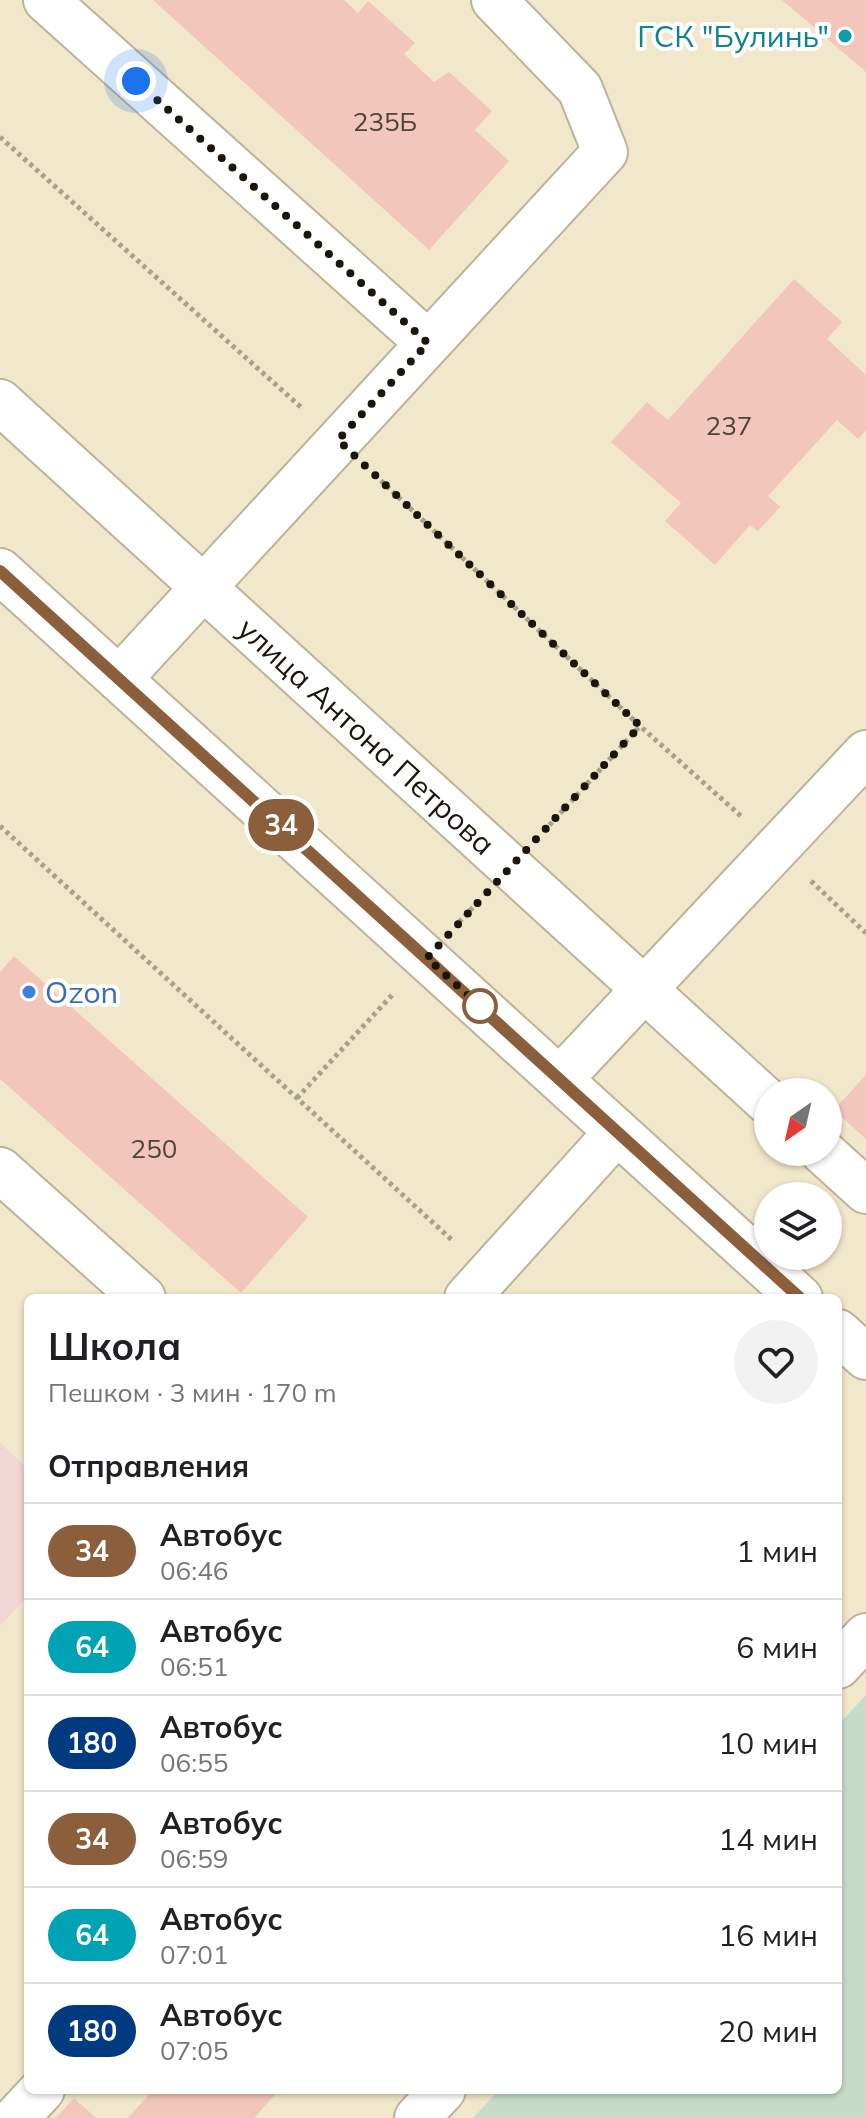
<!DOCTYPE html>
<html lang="ru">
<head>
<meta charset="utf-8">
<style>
	:root { --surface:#fff; --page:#f2f2f2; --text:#202124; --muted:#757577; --line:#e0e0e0 }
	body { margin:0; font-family:Mulish,sans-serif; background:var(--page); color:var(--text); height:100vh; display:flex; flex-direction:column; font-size:30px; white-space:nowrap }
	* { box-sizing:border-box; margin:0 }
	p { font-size:26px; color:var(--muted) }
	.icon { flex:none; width:44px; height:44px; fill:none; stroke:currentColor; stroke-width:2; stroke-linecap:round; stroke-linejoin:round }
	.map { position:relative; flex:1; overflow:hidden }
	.details { position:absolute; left:24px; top:1294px; width:818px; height:800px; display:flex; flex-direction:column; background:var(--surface); border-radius:12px; box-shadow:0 2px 6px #0004 }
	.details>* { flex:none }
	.badge { padding:0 16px; border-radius:26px; font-size:28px; line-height:52px }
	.needle { width:52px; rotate:214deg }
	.buttons { position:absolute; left:754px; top:1078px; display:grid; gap:16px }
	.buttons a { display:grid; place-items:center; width:88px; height:88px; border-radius:50%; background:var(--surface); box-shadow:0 2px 6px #0004; font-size:40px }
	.you { position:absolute; width:40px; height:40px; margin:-20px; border:6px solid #fff; border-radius:50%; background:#1a73e8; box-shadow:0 0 0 12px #1a73e833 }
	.map>.badge { position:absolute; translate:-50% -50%; box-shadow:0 0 0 4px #fff }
	h2 { padding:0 24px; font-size:30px; line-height:72px }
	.round { display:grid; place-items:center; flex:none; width:84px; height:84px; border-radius:42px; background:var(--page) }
	.overview { display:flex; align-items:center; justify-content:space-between; height:136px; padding:0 24px }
	h1 { font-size:38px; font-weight:700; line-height:60px }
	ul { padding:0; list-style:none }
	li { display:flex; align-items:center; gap:24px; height:96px; padding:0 24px; border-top:2px solid var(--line) }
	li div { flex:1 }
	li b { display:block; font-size:30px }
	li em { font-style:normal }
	li .badge { min-width:88px; font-weight:700; text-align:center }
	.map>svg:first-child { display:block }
	.education { fill:#f1d6d3 }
	.green { fill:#c6dbc8 }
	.building { fill:#f2c6bb }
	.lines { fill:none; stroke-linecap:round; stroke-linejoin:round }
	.minor-casing { stroke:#bcb398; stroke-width:48 }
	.path { stroke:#a9a18b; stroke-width:5; stroke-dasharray:4 4; stroke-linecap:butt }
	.minor { stroke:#fff; stroke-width:44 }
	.line-casing { stroke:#fff; stroke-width:18 }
	.line { stroke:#8b5e3c; stroke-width:12 }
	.walk { stroke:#1a160c; stroke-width:8; stroke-dasharray:0 14.4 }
	.culture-dot { fill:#0f9aa8; stroke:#fff; stroke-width:3 }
	.shop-dot { fill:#3f7fe0; stroke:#fff; stroke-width:3 }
	.stop-dot { fill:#fff; stroke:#8b5e3c; stroke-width:4 }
	.labels { text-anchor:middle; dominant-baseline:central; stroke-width:8; stroke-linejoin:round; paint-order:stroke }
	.number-label { font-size:26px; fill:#504238 }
	.culture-label { font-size:30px; fill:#0d838f; stroke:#fff; text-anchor:end }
	.street-label { font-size:30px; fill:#1a160c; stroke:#fff }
	.shop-label { font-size:30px; fill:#366cbe; stroke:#fff; text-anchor:start }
</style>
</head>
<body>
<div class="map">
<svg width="866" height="2118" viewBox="0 0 866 2118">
	<rect width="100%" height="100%" fill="#f1e7cb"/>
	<path class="education" d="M0,1443L28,1469V1596L0,1626Z"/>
	<path class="green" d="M866,1695V2118H473L499,2090H838V1725Z"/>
	<path class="building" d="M153,0H344L358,13L368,1L415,43L404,54L434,82L449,72L492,111L475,130L509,161L429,250Z
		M782,0H866V72Z
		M794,279L842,322L827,339L866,375V430L858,439L837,420L768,496L780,507L758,531L750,525L715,565L665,521L681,503L611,442L647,402L668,420Z
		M14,956L308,1217L241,1293L0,1079V972Z
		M866,1075V1139L834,1110Z
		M153,2090H279L254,2118H128Z
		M74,2098L96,2118H56Z"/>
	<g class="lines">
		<defs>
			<g id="minor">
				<path d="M46,0L428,343"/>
				<path id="s1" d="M0,402L768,1102"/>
				<path d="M0,571L800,1298"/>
				<path d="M119,679L605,152L580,89L494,0"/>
				<path d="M560,1079L866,753"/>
				<path d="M823,1152L866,1191"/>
				<path d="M0,1170L143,1298"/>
				<path d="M467,1298L617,1132"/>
				<path d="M838,1332L866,1357"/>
				<path d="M838,1666L866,1636"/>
				<path d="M16,2118L42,2090"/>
				<path d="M417,2118L443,2090"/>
			</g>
		</defs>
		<use href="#minor" class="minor-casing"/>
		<path class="path" d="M0,137L303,409
			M375,475L640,726L742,817
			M0,826L453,1241
			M544,831L640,726
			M811,881L866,933
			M459,922L477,903
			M297,1098L393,994"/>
		<use href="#minor" class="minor"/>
	</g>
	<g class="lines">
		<defs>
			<path id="line" d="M0,571L800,1298"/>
		</defs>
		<use href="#line" class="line-casing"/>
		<use href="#line" class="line"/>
		<path class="walk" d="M136,81L428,343L338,440L640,726L427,958L482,1008L480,1006"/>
	</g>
	<circle class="culture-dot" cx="845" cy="36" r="8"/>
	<circle class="shop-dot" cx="29" cy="992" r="8"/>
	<circle class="stop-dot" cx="480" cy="1006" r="16"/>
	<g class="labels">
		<g class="number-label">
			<text x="385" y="121">235Б</text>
			<text x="729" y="425">237</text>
			<text x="154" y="1148">250</text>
		</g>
		<g class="culture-label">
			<text x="829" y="36">ГСК "Булинь"</text>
		</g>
		<g class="street-label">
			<text stroke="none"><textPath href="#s1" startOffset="496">улица Антона Петрова</textPath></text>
		</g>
		<g class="shop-label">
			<text x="45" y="992">Ozon</text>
		</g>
	</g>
</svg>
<div class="buttons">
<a><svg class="needle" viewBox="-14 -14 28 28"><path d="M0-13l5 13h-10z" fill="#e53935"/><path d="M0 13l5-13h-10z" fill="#757577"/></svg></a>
<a><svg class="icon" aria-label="layers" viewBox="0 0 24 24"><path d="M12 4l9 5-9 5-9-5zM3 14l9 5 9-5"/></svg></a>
</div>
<div class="you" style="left:136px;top:81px"></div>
<b class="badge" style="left:281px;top:825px;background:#8b5e3c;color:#fff">34</b>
<section class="details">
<div class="overview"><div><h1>Школа</h1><p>Пешком · 3 мин · 170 m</p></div><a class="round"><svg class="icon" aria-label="heart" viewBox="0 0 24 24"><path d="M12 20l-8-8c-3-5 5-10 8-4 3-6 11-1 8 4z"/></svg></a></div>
<h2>Отправления</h2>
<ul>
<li><span class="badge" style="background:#8b5e3c;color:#fff">34</span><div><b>Автобус</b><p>06:46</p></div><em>1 мин</em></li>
<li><span class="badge" style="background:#00a3b4;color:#fff">64</span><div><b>Автобус</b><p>06:51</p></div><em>6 мин</em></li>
<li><span class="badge" style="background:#003b80;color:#fff">180</span><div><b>Автобус</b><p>06:55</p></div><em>10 мин</em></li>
<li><span class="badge" style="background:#8b5e3c;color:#fff">34</span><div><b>Автобус</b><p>06:59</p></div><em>14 мин</em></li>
<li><span class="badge" style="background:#00a3b4;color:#fff">64</span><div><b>Автобус</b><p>07:01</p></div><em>16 мин</em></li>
<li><span class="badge" style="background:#003b80;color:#fff">180</span><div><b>Автобус</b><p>07:05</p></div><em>20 мин</em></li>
</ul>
</section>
</div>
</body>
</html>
